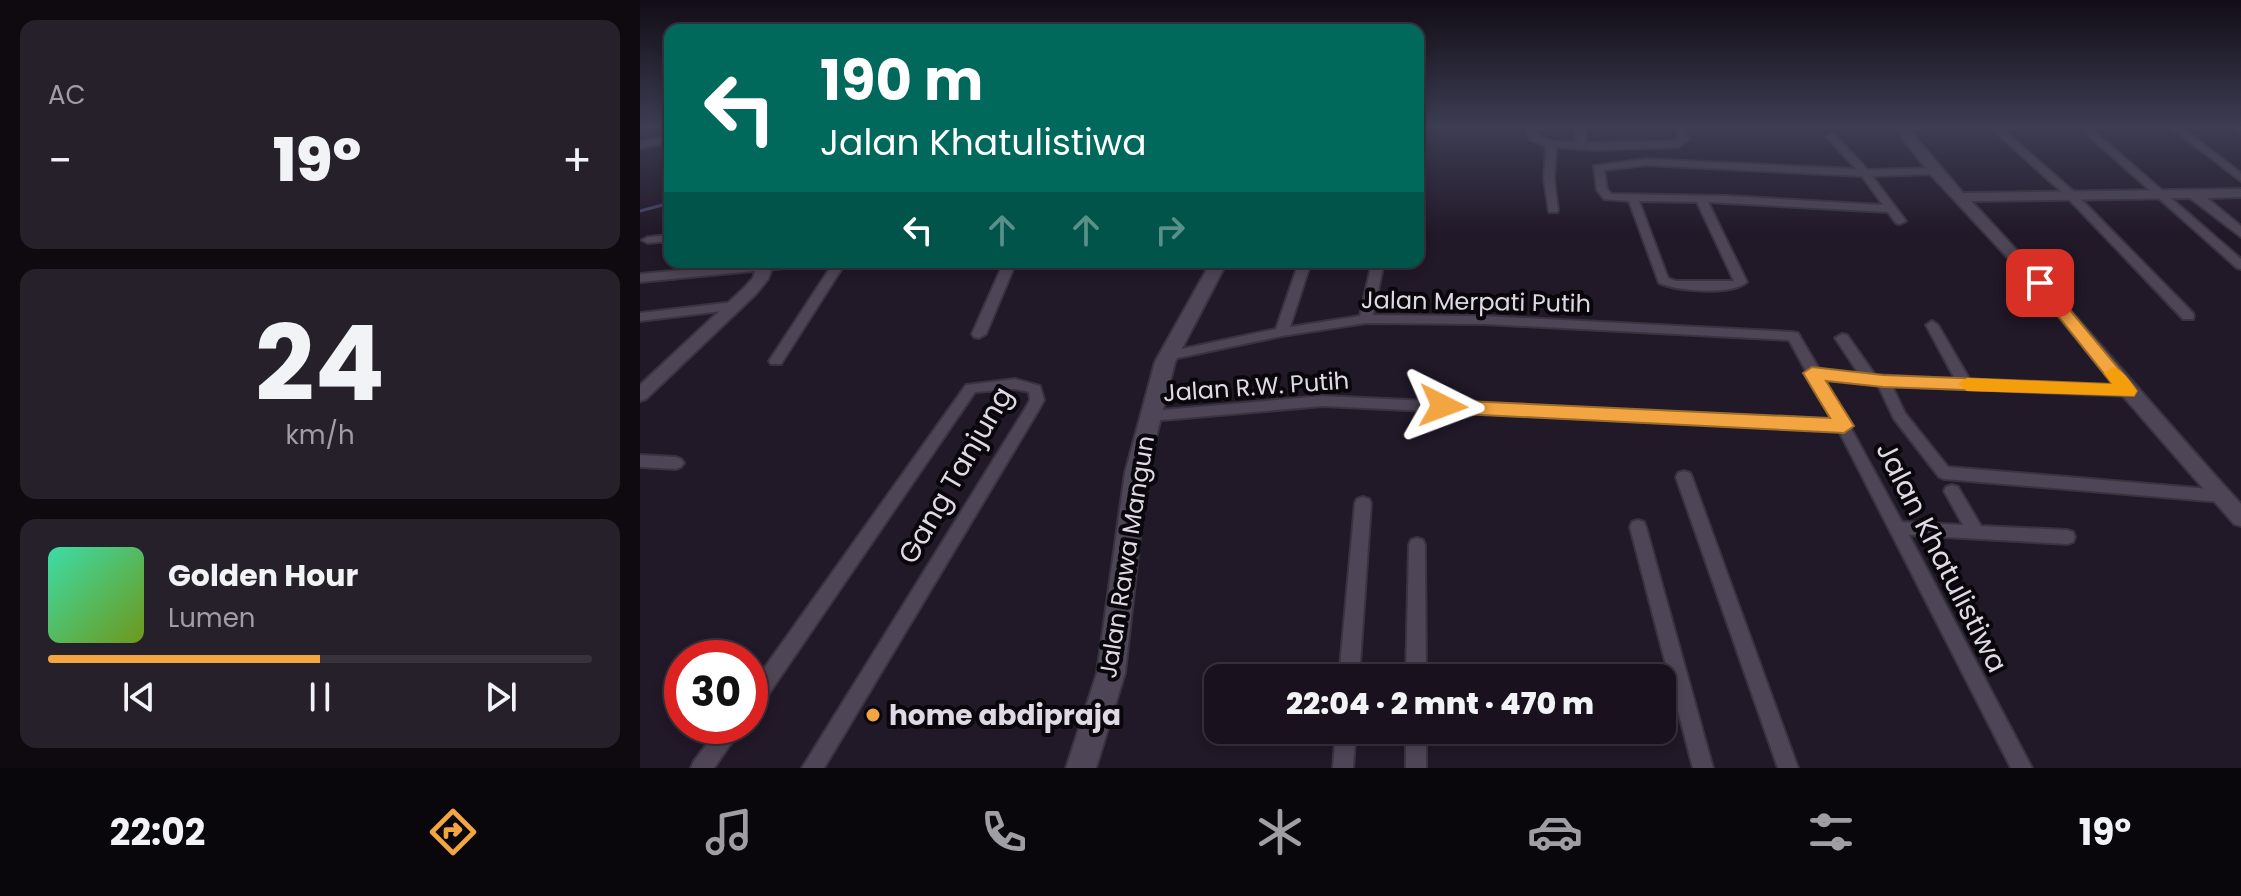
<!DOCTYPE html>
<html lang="id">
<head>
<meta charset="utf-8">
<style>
  :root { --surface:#19121e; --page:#26202b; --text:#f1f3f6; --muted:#9f9ea4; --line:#37323c; --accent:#f2a541 }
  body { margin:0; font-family:Poppins,sans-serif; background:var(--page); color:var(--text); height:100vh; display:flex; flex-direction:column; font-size:30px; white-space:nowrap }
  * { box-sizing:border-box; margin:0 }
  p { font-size:26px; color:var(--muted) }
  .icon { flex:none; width:44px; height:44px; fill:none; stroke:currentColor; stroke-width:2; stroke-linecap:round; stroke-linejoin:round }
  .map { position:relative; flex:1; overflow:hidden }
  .details { display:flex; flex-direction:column; gap:20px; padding:20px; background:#0e0a10; width:640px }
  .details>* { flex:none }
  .top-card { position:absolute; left:24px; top:24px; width:760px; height:244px; border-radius:16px; box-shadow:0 4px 12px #0003,0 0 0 2px var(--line); background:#00695c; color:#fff; overflow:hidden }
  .speed { position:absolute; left:24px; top:640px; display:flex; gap:16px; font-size:40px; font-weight:700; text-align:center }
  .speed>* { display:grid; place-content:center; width:104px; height:104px; border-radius:50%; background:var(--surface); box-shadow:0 4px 12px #0003,0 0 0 2px var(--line); line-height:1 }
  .speed .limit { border:12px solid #d22; background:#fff; color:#111 }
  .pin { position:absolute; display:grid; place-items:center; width:68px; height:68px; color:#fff; margin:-34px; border-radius:16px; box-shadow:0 4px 12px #0006 }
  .me { position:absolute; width:88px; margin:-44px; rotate:93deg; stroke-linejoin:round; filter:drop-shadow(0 0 6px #0008) }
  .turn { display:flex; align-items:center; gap:28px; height:168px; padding:0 24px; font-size:36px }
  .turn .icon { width:104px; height:104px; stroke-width:2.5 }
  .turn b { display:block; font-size:56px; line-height:68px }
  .lanes { display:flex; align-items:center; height:76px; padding:0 24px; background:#0003; justify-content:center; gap:40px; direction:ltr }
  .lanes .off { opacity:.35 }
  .big { font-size:60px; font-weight:800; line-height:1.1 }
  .details .card { flex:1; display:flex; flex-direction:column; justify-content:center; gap:12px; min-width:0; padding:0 28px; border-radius:16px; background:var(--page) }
  .details .dial { align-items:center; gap:0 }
  .dial b { font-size:104px; line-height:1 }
  .song { display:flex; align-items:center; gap:24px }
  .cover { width:96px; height:96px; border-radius:12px; background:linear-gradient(135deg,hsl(160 70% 55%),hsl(80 70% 35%)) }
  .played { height:8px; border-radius:4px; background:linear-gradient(90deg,var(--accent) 50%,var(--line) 50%) }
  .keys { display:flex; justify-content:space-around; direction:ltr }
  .heat { display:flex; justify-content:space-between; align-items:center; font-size:44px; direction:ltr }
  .trip { position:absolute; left:564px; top:664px; width:472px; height:80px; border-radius:16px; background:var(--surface); box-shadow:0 4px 12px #0003,0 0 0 2px var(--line); font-weight:800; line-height:80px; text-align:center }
  .dock { display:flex; height:128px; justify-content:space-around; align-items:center; background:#0a070c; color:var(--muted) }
  .dock .icon { width:56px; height:56px }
  .dock .active { color:var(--accent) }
  .dock b { font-size:36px; color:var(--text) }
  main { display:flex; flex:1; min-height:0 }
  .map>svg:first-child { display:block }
</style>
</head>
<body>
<main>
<section class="details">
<div class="card"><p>AC</p>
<div class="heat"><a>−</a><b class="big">19°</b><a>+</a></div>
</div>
<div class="card dial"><b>24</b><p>km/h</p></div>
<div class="card">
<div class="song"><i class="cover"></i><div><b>Golden Hour</b><p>Lumen</p></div></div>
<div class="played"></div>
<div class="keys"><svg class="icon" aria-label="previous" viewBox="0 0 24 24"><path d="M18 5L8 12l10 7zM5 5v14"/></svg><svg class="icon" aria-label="pause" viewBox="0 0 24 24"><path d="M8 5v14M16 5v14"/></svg><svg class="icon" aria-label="next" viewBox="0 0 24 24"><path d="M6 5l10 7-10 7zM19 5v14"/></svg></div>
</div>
</section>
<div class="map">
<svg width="1601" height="768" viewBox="0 0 1601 768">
  <rect width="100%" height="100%" fill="#211828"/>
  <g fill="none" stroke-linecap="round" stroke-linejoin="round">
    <!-- stream -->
    <path stroke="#434465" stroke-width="3" d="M0,211L30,203"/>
    <defs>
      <g id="minor">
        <path d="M935,127H945L947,143L1035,141L1039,138L1034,127H1044L1049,139L1038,147L955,150L916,147L914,179L918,210L917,212H909L904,179L906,146L890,140L886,128L895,127L898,136L912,141L937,143Z"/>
        <path d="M1350,127H1360L1433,191L1553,313L1554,316L1553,319H1543L1425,195Z"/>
        <path d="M1439,127H1449L1601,259V269L1597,268Z"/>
        <path d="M1530,127H1541L1601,173V181Z"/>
        <path d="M1590,127H1601V135Z"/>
        <path d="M1191,133L1194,134L1228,170L1295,168L1300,171L1295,174L1232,176L1266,221L1260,224L1256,223L1248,212L1068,202L1107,282C1091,296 1037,291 1019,283L989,201L964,199L957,190L954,166L1006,159L1216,169L1186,136ZM1006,165L1222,176L1243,205L1088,196L971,194L967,189L964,170ZM999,201L1057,202L1094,281H1036L1028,278Z"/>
        <path d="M30,136V142L0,148V142Z"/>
        <path d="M30,235V241L8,243L2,240L8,237Z"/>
        <path d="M128,262H171L165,266L0,282V274Z"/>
        <path d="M194,262H206L141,364H131L129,361Z"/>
        <path d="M364,262H376L346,334L339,338L334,337L332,334Z"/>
        <path d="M659,262H671L650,327L720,316L732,262H744L733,315L844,316L1153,332L1158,333L1179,369L1219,374L1195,338L1202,334L1207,335L1235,375L1315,379L1286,325L1292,321L1298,325L1330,380L1488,386L1495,391L1488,396L1252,386L1265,413L1308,467L1581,490L1587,492L1589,496L1587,500L1581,502L1304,479L1299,477L1254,419L1238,385L1184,379L1262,522L1323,525L1304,491L1306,487L1312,485L1318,487L1341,526L1427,530L1433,532L1435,537L1433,542L1427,544L1269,535L1392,768H1371L1199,431L683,406L511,421L504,416L511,411L683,396L1193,420L1149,340L844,324L726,323L642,336L528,360L523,359L521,356L523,353L528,352L636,329Z"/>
        <path d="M94,302L100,306L98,309L0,321V313Z"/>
        <path d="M375,379L400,386L404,400L398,411L184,768H162L385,409L390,400L389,392L375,389L335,392L117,711L110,713V688L326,385Z"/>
        <path d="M0,455L36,457L41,459L44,463L41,467L36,469L0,467Z"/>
        <path d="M1044,471L1050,473L1052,477L1158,768H1138L1036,477L1038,473Z"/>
        <path d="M723,497L729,499L731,503L719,678H699L715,503L717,499Z"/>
        <path d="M998,520L1004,522L1006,527L1073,768H1053L990,527L992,522Z"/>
        <path d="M777,538L783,540L785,545L786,678H766L769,545L771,540Z"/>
        <path d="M81,726H103L74,768H51L54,761Z"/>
        <path d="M696,730H716L713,768H693Z"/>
        <rect x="766" y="730" width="20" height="38"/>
      </g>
      <g id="tertiary">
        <path d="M1254,127H1267L1323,193L1601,189V197L1567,198L1601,226V237L1550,198L1331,201C1424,299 1510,404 1601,504V526L1594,524L1482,395L1394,286L1290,174Z"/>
        <path d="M118,262H134L128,279L116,294L6,399L0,401V385L104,288L113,278Z"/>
      </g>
      <path id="secondary" d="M571,262H587L535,362L507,473L485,673L456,768H426L457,673L485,473L515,362Z"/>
    </defs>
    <!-- minor casing -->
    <use href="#minor" stroke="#39333f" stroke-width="4"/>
    <!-- tertiary casing -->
    <use href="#tertiary" stroke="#39333f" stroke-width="4"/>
    <!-- secondary casing -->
    <use href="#secondary" stroke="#39333f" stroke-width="4"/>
    <!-- minor -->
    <use href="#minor" fill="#4e4556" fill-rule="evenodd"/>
    <!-- tertiary -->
    <use href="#tertiary" fill="#4e4556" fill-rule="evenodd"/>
    <!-- secondary -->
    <use href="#secondary" fill="#4e4556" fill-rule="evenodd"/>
  </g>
  <!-- sky -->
  <linearGradient id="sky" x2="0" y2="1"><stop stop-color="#120d16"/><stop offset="0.54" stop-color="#3d3d53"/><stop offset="1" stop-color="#3d3d53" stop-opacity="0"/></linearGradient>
  <rect width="1601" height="235" fill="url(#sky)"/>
  <!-- route -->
  <path fill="#f2a541" stroke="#9d6b2a" stroke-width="2" d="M1400,279L1405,280L1494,387L1497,391L1494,396L1243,387L1186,381L1214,426L1204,433L803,413L793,406L803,400L1190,418L1163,373L1172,367L1243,375L1472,384L1392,283Z"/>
  <!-- slow -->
  <path fill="#f59e0b" d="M1473,367C1483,370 1491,382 1497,391L1494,396L1327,391L1318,384L1327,378L1472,384L1464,373Z"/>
  <!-- markers -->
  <circle fill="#f2a541" stroke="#09060c" stroke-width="3" cx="233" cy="715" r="8"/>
  <g text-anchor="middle" stroke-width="8" stroke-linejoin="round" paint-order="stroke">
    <!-- street labels -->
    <g font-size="24" fill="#ded9e4" stroke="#09060c">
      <text transform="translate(836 302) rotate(1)" y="8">Jalan Merpati Putih</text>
      <text transform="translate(616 387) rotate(-4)" y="8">Jalan R.W. Putih</text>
      <text transform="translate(487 557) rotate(-81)" y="8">Jalan Rawa Mangun</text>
    </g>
    <!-- near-street labels -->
    <g font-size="28" fill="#ded9e4" stroke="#09060c">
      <text transform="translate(315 475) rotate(-60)" y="10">Gang Tanjung</text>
      <text transform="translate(1302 557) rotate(63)" y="10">Jalan Khatulistiwa</text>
    </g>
    <!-- near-poi labels -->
    <g font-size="28" font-weight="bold" fill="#ded9e4" stroke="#09060c" text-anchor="start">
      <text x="249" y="725">home abdipraja</text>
    </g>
  </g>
</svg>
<div class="speed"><div class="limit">30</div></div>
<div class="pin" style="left:1400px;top:283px;background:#d93025"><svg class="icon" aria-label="arrive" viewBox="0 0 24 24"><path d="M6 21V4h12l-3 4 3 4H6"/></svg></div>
<svg class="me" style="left:803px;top:406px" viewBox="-20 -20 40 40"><path d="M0-17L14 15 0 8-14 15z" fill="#f2a541" stroke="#fff" stroke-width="4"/></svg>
<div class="trip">22:04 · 2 mnt · 470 m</div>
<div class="top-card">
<div class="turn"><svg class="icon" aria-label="left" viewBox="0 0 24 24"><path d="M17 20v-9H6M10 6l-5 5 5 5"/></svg><div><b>190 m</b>Jalan Khatulistiwa</div></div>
<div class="lanes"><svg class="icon" aria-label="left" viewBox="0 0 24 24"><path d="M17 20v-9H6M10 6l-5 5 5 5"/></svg><svg class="icon off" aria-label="ahead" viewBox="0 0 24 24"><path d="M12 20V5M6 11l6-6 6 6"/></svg><svg class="icon off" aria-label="ahead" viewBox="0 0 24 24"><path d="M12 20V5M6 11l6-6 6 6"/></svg><svg class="icon off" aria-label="right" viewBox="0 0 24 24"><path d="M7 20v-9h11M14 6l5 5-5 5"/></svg></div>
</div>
</div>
</main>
<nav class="dock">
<b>22:02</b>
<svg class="icon active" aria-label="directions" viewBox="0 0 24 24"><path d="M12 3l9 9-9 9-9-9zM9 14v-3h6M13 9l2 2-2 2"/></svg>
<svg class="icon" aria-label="music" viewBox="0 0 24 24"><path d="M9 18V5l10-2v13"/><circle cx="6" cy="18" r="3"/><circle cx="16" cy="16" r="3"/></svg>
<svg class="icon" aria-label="phone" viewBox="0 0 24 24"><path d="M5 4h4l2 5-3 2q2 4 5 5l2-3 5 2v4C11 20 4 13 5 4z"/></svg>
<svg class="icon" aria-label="climate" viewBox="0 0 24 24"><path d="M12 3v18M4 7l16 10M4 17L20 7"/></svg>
<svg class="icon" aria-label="car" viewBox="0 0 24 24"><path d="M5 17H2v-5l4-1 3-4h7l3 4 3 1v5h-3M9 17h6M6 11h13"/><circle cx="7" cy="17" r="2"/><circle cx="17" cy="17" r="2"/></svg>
<svg class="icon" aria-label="filters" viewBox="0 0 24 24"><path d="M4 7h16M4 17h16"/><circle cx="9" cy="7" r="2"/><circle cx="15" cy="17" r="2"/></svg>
<b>19°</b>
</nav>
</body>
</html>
